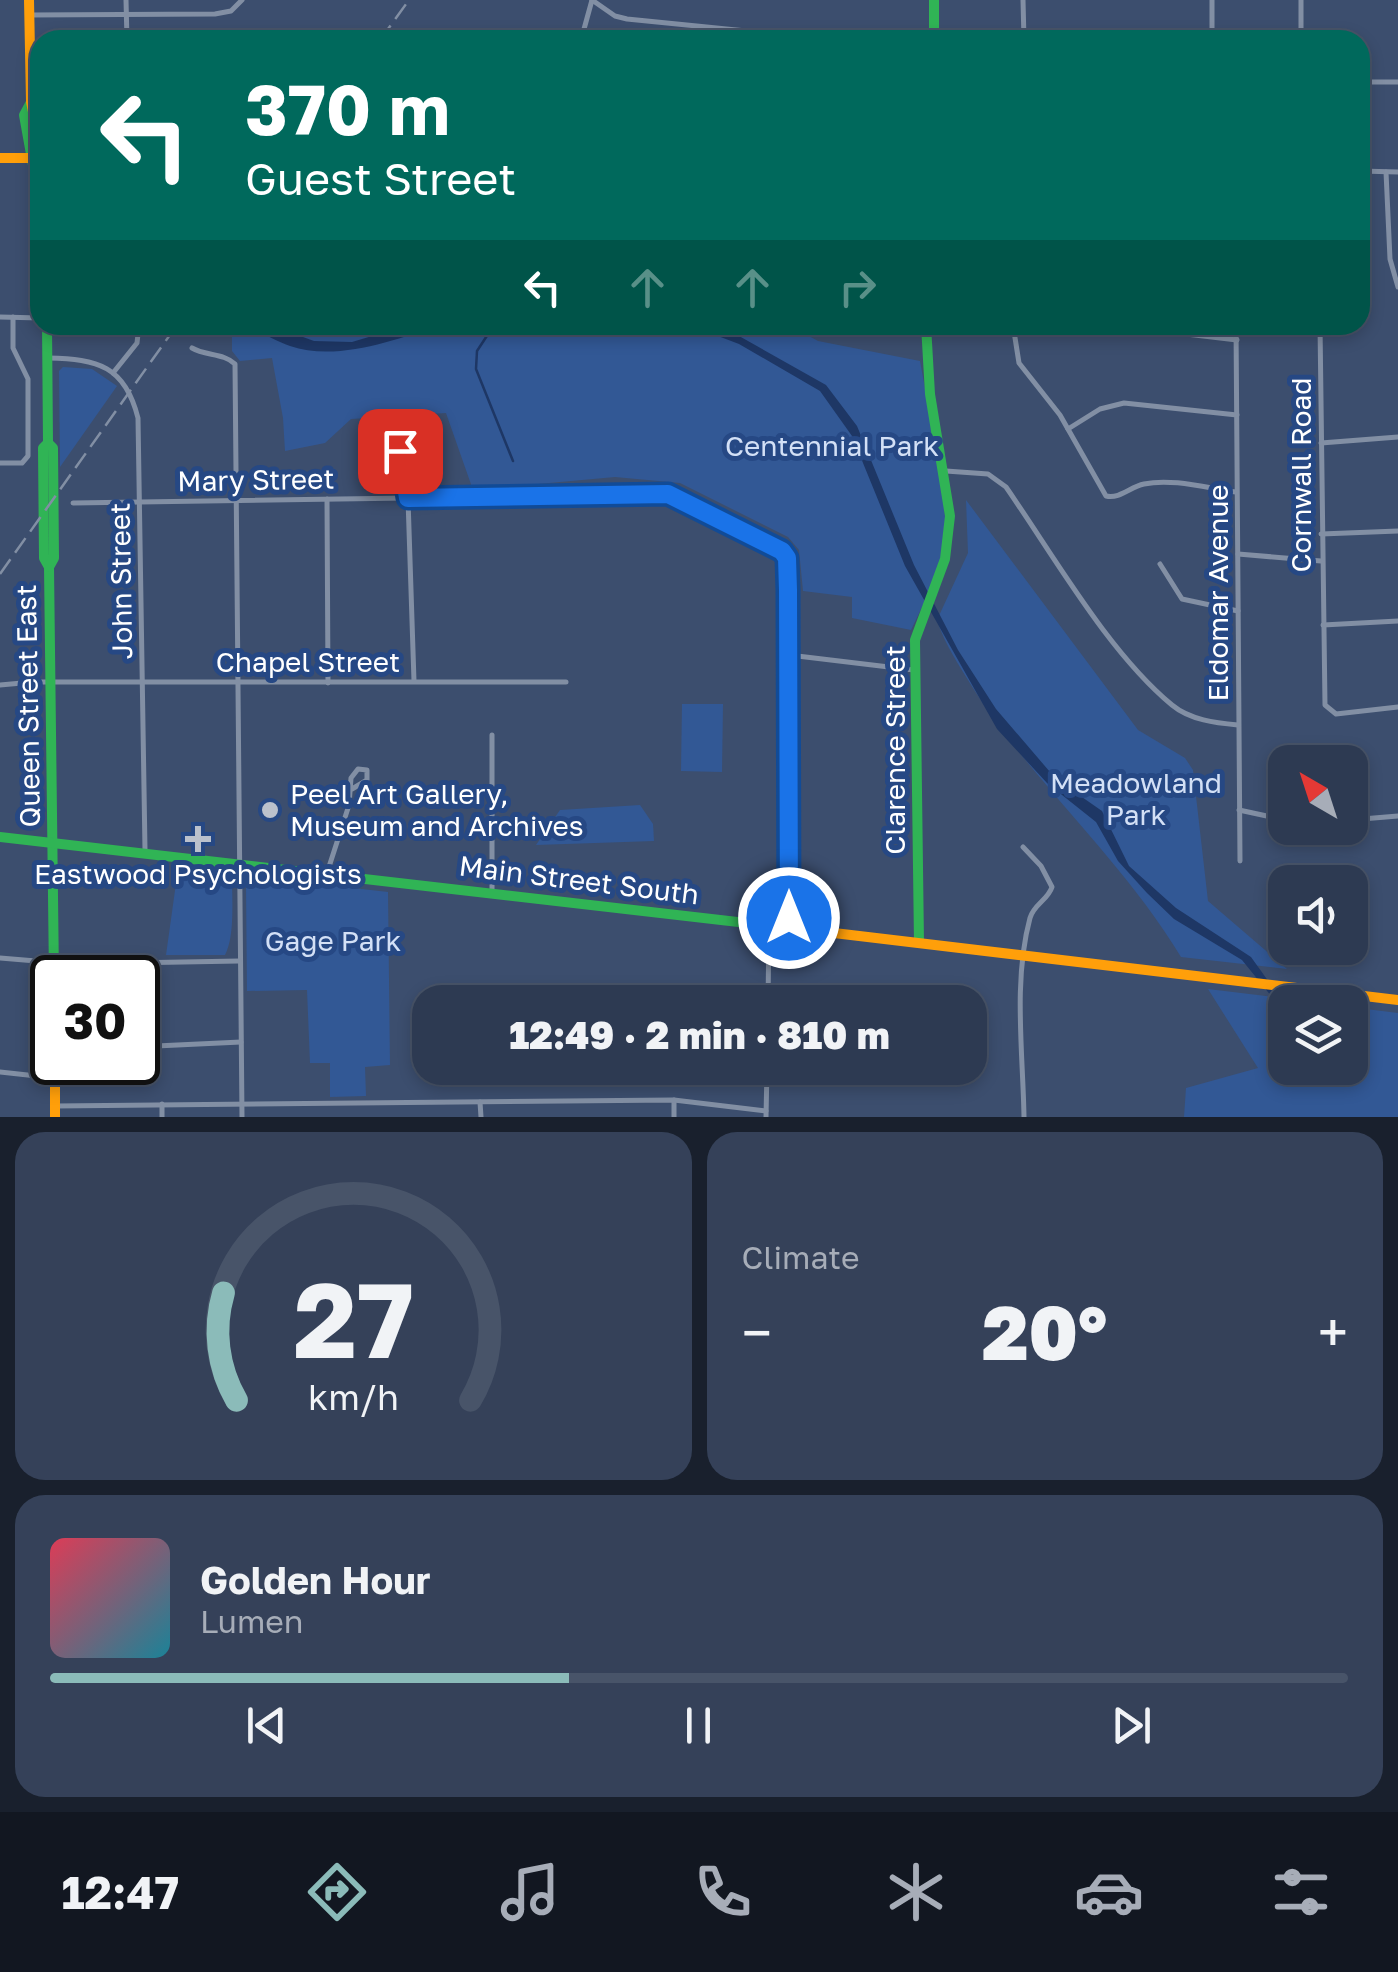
<!DOCTYPE html>
<html lang="en">
<head>
<meta charset="utf-8">
<style>
  :root { --surface:#2d3a52; --page:#354159; --text:#f1f3f6; --muted:#a7adb8; --line:#485469; --accent:#8bbbb9 }
  body { margin:0; font-family:"Golos Text",sans-serif; background:var(--page); color:var(--text); height:100vh; display:flex; flex-direction:column; font-size:38px; white-space:nowrap }
  * { box-sizing:border-box; margin:0 }
  p { font-size:32px; color:var(--muted) }
  .icon { flex:none; width:55px; height:55px; fill:none; stroke:currentColor; stroke-width:2; stroke-linecap:round; stroke-linejoin:round }
  .map { position:relative; height:1117px; overflow:hidden }
  .drawer { display:flex; flex-direction:column; gap:15px; padding:15px; background:#19202d; flex:1 }
  .drawer>* { flex:none }
  .banner { position:absolute; left:30px; top:30px; width:1340px; height:305px; border-radius:30px; box-shadow:0 5px 15px #0003,0 0 0 2px var(--line); background:#00695c; color:#fff; overflow:hidden }
  .needle { width:65px; rotate:321deg }
  .controls { position:absolute; left:1268px; top:745px; display:grid; gap:20px }
  .controls a { display:grid; place-items:center; width:100px; height:100px; border-radius:20px; background:var(--surface); box-shadow:0 5px 15px #0003,0 0 0 2px var(--line); font-size:50px }
  .speed { position:absolute; left:30px; top:955px; display:flex; gap:20px; font-size:50px; font-weight:700; text-align:center }
  .speed>* { display:grid; place-content:center; width:130px; height:130px; border-radius:50%; background:var(--surface); box-shadow:0 5px 15px #0003,0 0 0 2px var(--line); line-height:1 }
  .speed .limit { border:5px solid #111; border-radius:15px; background:#fff; color:#111 }
  .pin { position:absolute; display:grid; place-items:center; width:85px; height:85px; color:#fff; margin:-42px; border-radius:20px; box-shadow:0 5px 15px #0006 }
  .me { position:absolute; width:110px; margin:-55px; rotate:0deg; stroke-linejoin:round; filter:drop-shadow(0 0 8px #0008) }
  .turn { display:flex; align-items:center; gap:35px; height:210px; padding:0 50px; font-size:45px }
  .turn .icon { width:130px; height:130px; stroke-width:2.5 }
  .turn b { display:block; font-size:70px; line-height:85px }
  .lanes { display:flex; align-items:center; height:95px; padding:0 50px; background:#0003; justify-content:center; gap:50px; direction:ltr }
  .lanes .off { opacity:.35 }
  .big { font-size:75px; font-weight:800; line-height:1.1 }
  .drawer .card { flex:1; display:flex; flex-direction:column; justify-content:center; gap:15px; min-width:0; padding:0 35px; border-radius:30px; background:var(--page) }
  .drawer .dial { align-items:center; gap:0 }
  .dial svg { height:260px; overflow:visible; fill:none; stroke:var(--line); stroke-width:7; stroke-linecap:round; text-anchor:middle }
  .dial text { fill:var(--text); stroke:none }
  .song { display:flex; align-items:center; gap:30px }
  .cover { width:120px; height:120px; border-radius:15px; background:linear-gradient(135deg,hsl(350 70% 55%),hsl(190 70% 35%)) }
  .played { height:10px; border-radius:5px; background:linear-gradient(90deg,var(--accent) 40%,var(--line) 40%) }
  .keys { display:flex; justify-content:space-around; direction:ltr }
  .heat { display:flex; justify-content:space-between; align-items:center; font-size:55px; direction:ltr }
  .drawer .tiles { flex:1; display:grid; gap:15px; grid-template-columns:1fr 1fr }
  .card:last-child { grid-column:span 2 }
  .trip { position:absolute; left:412px; top:985px; width:575px; height:100px; border-radius:30px; background:var(--surface); box-shadow:0 5px 15px #0003,0 0 0 2px var(--line); font-weight:800; line-height:100px; text-align:center }
  .dock { display:flex; height:160px; justify-content:space-around; align-items:center; background:#121721; color:var(--muted) }
  .dock .icon { width:70px; height:70px }
  .dock .active { color:var(--accent) }
  .dock b { font-size:45px; color:var(--text) }
  .map>svg:first-child { display:block }
</style>
</head>
<body>
<div class="map">
<svg width="1398" height="1117" viewBox="0 0 1398 1117">
  <rect width="100%" height="100%" fill="#3c4e6e"/>
  <!-- green -->
  <g fill="#325895">
    <path d="M190,325H789L818,341L920,361L942,481L947,542L938,574L911,630L852,618V597L803,591L799,550L788,537L680,483L615,477L473,490L446,413L351,419L325,443L285,451L283,418L272,358L240,361L232,351V329L186,331Z"/>
    <path d="M63,367L92,369L117,386L60,467L59,371Z"/>
    <path d="M966,500L1138,730L1185,758L1193,770L1208,901L1287,969L1181,957C1122,859 1034,784 973,688C959,665 945,645 937,620L968,553Z"/>
    <path d="M682,704H723L722,772L681,771Z"/>
    <path d="M640,805L653,824L654,841L536,845L560,810Z"/>
    <path d="M178,869L232,877C232,899 235,936 225,955H166Z"/>
    <path d="M256,877L388,892L390,1065L365,1067L366,1096L330,1097V1063H310L307,990L247,991L246,886L249,879Z"/>
    <path d="M1208,989L1316,1002H1285V1068H1350V1007L1398,1013V1117H1184L1186,1088L1258,1068Z"/>
  </g>
  <!-- water -->
  <g fill="#1e3765">
    <path d="M247,325H270L314,341L352,342L409,325H439C396,340 336,362 290,346C275,341 260,332 247,325Z"/>
    <path d="M689,325L723,327L826,385L857,426L914,565L958,650L996,709L1056,779L1102,811L1129,866L1176,908L1251,957L1284,1003L1285,1013L1242,960L1174,919L1147,893L1118,861L1096,822L1047,783L997,729L905,566L852,436L820,391L739,344Z"/>
  </g>
  <g fill="none" stroke-linecap="round" stroke-linejoin="round">
    <!-- stream -->
    <path stroke="#1e3765" stroke-width="2.5" d="M494,325L477,351L476,369L513,461"/>
    <!-- street -->
    <g stroke="#828fa4" stroke-width="5">
      <path d="M126,0L127,40"/>
      <path d="M592,0L615,16L627,19L837,40"/>
      <path d="M1023,0L1024,40"/>
      <path d="M1301,0V40"/>
      <path d="M29,15L215,14L231,11L242,0"/>
      <path d="M581,40L592,0"/>
      <path d="M1212,40V0"/>
      <path d="M1360,82H1398"/>
      <path d="M1360,171L1398,172"/>
      <path d="M1386,172L1390,259L1398,287"/>
      <path d="M0,317L40,318"/>
      <path d="M1013,325L1019,363L1060,415L1106,496C1120,499 1130,487 1144,484C1172,478 1207,488 1236,492"/>
      <path d="M1110,325L1237,340"/>
      <path d="M1236,325L1240,861"/>
      <path d="M1320,325L1325,705L1336,714L1398,707"/>
      <path d="M192,348C205,356 224,353 235,364L242,1117"/>
      <path d="M48,358C98,359 125,366 138,418L145,850"/>
      <path d="M113,373L137,343L139,325"/>
      <path d="M1068,429L1100,409L1124,403L1237,415"/>
      <path d="M1321,443L1398,437"/>
      <path d="M400,451H407L412,457L410,464L403,468L396,464L395,457Z"/>
      <path d="M0,463H22L28,456V379L13,348V317"/>
      <path d="M403,468L408,499L414,681"/>
      <path d="M946,471L988,474L1006,487C1054,556 1108,652 1172,705C1190,720 1216,723 1238,725"/>
      <path d="M327,499L328,683"/>
      <path d="M73,503L668,494L778,548L787,558L789,927"/>
      <path d="M1321,534L1398,531"/>
      <path d="M1238,554L1321,561"/>
      <path d="M1160,564L1182,599L1238,611"/>
      <path d="M1323,625L1398,621"/>
      <path d="M789,655L914,670"/>
      <path d="M0,685L33,682H566"/>
      <path d="M1239,810L1285,820"/>
      <path d="M1350,820L1398,816"/>
      <path d="M1023,847L1041,866L1052,887C1048,900 1034,904 1030,918C1013,981 1023,1053 1024,1117"/>
      <path d="M327,873L349,805L351,778L358,769L367,770V780L352,789"/>
      <path d="M492,892V735"/>
      <path d="M0,958L72,964L239,961"/>
      <path d="M768,1002L769,928"/>
      <path d="M156,1046L241,1042"/>
      <path d="M0,1072L55,1078"/>
      <path d="M674,1100V1117"/>
      <path d="M480,1102L481,1117"/>
      <path d="M55,1106L674,1100L766,1111"/>
      <path d="M162,1117V1104"/>
      <path d="M766,1117L767,1068"/>
    </g>
    <!-- fast -->
    <g stroke="#30b455" stroke-width="10">
      <path d="M934,0V40"/>
      <path d="M31,102L24,115L40,204"/>
      <path d="M47,325L48,443L43,448L44,558L49,567L54,978"/>
      <path d="M48,443L53,448L54,558L49,567"/>
      <path d="M0,837L834,933"/>
      <path d="M919,942L915,640L945,559L950,516L930,394L926,325"/>
    </g>
    <!-- slow -->
    <g stroke="#ff9f0a" stroke-width="10">
      <path d="M29,0L31,102L40,146"/>
      <path d="M0,158H40"/>
      <path d="M834,933L1398,1000"/>
      <path d="M55,1062V1117"/>
    </g>
    <!-- rail -->
    <g stroke="#828fa4" stroke-width="2.5" stroke-dasharray="18 8" stroke-linecap="butt">
      <path d="M380,40L409,0"/>
      <path d="M0,574L177,325"/>
    </g>
  </g>
  <g fill="none" stroke-linecap="round" stroke-linejoin="round">
    <defs>
      <path id="route" d="M400,451L395,456L396,464L403,468L408,498L668,494L782,551L787,558L788,590L789,918"/>
    </defs>
    <!-- route casing -->
    <use href="#route" stroke="#114b97" stroke-width="25"/>
    <!-- route -->
    <use href="#route" stroke="#1a73e8" stroke-width="18"/>
  </g>
  <!-- markers -->
  <g fill="#bbc1cc" stroke="#264884" stroke-width="4">
    <circle cx="270" cy="810" r="10"/>
    <path d="M193 824h10v10h10v10h-10v10h-10v-10h-10v-10h10z"/>
  </g>
  <g text-anchor="middle" stroke-width="10" stroke-linejoin="round" paint-order="stroke">
    <!-- park labels -->
    <g font-size="28" fill="#d3e0f6" stroke="#264884">
      <text x="832" y="456">Centennial Park</text>
      <text x="1136" y="793">Meadowland<tspan x="1136" dy="32">Park</tspan></text>
      <text x="333" y="951">Gage Park</text>
    </g>
    <!-- street labels -->
    <g font-size="28" fill="#fff" stroke="#264884">
      <text transform="translate(1301 475) rotate(-90)" y="10">Cornwall Road</text>
      <text transform="translate(256 480) rotate(-1)" y="10">Mary Street</text>
      <text transform="translate(121 581) rotate(-91)" y="10">John Street</text>
      <text transform="translate(1218 593) rotate(-90)" y="10">Eldomar Avenue</text>
      <text x="308" y="672">Chapel Street</text>
      <text transform="translate(28 706) rotate(-91)" y="10">Queen Street East</text>
      <text transform="translate(895 750) rotate(-90)" y="10">Clarence Street</text>
      <text transform="translate(579 880) rotate(7)" y="10">Main Street South</text>
    </g>
    <!-- poi labels -->
    <g font-size="28" fill="#fff" stroke="#264884" text-anchor="start">
      <text x="290" y="804">Peel Art Gallery,<tspan x="290" dy="32">Museum and Archives</tspan></text>
      <text x="198" y="884" text-anchor="middle">Eastwood Psychologists</text>
    </g>
  </g>
</svg>
<div class="controls">
<a><svg class="needle" viewBox="-14 -14 28 28"><path d="M0-13l5 13h-10z" fill="#e53935"/><path d="M0 13l5-13h-10z" fill="#a7adb8"/></svg></a>
<a><svg class="icon" aria-label="sound" viewBox="0 0 24 24"><path d="M4 9h4l5-4v14l-5-4H4zM17 9q2 3 0 6"/></svg></a>
<a><svg class="icon" aria-label="layers" viewBox="0 0 24 24"><path d="M12 4l9 5-9 5-9-5zM3 14l9 5 9-5"/></svg></a>
</div>
<div class="speed"><div class="limit">30</div></div>
<div class="pin" style="left:400px;top:451px;background:#d93025"><svg class="icon" aria-label="arrive" viewBox="0 0 24 24"><path d="M6 21V4h12l-3 4 3 4H6"/></svg></div>
<svg class="me" style="left:789px;top:918px" viewBox="-20 -20 40 40"><circle r="17" fill="#1a73e8" stroke="#fff" stroke-width="3"/><path d="M0-11L8 9 0 5-8 9z" fill="#fff"/></svg>
<div class="trip">12:49 · 2 min · 810 m</div>
<div class="banner">
<div class="turn"><svg class="icon" aria-label="left" viewBox="0 0 24 24"><path d="M17 20v-9H6M10 6l-5 5 5 5"/></svg><div><b>370 m</b>Guest Street</div></div>
<div class="lanes"><svg class="icon" aria-label="left" viewBox="0 0 24 24"><path d="M17 20v-9H6M10 6l-5 5 5 5"/></svg><svg class="icon off" aria-label="ahead" viewBox="0 0 24 24"><path d="M12 20V5M6 11l6-6 6 6"/></svg><svg class="icon off" aria-label="ahead" viewBox="0 0 24 24"><path d="M12 20V5M6 11l6-6 6 6"/></svg><svg class="icon off" aria-label="right" viewBox="0 0 24 24"><path d="M7 20v-9h11M14 6l5 5-5 5"/></svg></div>
</div>
</div>
<section class="drawer">
<div class="tiles">
<div class="card dial"><svg viewBox="0 0 100 80">
<path d="M14 69A42 42 0 1 1 86 69"/>
<path d="M14 69A42 42 0 0 1 10 36" stroke="#8bbbb9"/>
<text x="50" y="56" font-size="32" font-weight="700">27</text>
<text x="50" y="72" font-size="11">km/h</text>
</svg></div>
<div class="card"><p>Climate</p>
<div class="heat"><a>−</a><b class="big">20°</b><a>+</a></div>
</div>
<div class="card">
<div class="song"><i class="cover"></i><div><b>Golden Hour</b><p>Lumen</p></div></div>
<div class="played"></div>
<div class="keys"><svg class="icon" aria-label="previous" viewBox="0 0 24 24"><path d="M18 5L8 12l10 7zM5 5v14"/></svg><svg class="icon" aria-label="pause" viewBox="0 0 24 24"><path d="M8 5v14M16 5v14"/></svg><svg class="icon" aria-label="next" viewBox="0 0 24 24"><path d="M6 5l10 7-10 7zM19 5v14"/></svg></div>
</div>
</div>
</section>
<nav class="dock">
<b>12:47</b>
<svg class="icon active" aria-label="directions" viewBox="0 0 24 24"><path d="M12 3l9 9-9 9-9-9zM9 14v-3h6M13 9l2 2-2 2"/></svg>
<svg class="icon" aria-label="music" viewBox="0 0 24 24"><path d="M9 18V5l10-2v13"/><circle cx="6" cy="18" r="3"/><circle cx="16" cy="16" r="3"/></svg>
<svg class="icon" aria-label="phone" viewBox="0 0 24 24"><path d="M5 4h4l2 5-3 2q2 4 5 5l2-3 5 2v4C11 20 4 13 5 4z"/></svg>
<svg class="icon" aria-label="climate" viewBox="0 0 24 24"><path d="M12 3v18M4 7l16 10M4 17L20 7"/></svg>
<svg class="icon" aria-label="car" viewBox="0 0 24 24"><path d="M5 17H2v-5l4-1 3-4h7l3 4 3 1v5h-3M9 17h6M6 11h13"/><circle cx="7" cy="17" r="2"/><circle cx="17" cy="17" r="2"/></svg>
<svg class="icon" aria-label="filters" viewBox="0 0 24 24"><path d="M4 7h16M4 17h16"/><circle cx="9" cy="7" r="2"/><circle cx="15" cy="17" r="2"/></svg>
</nav>
</body>
</html>
